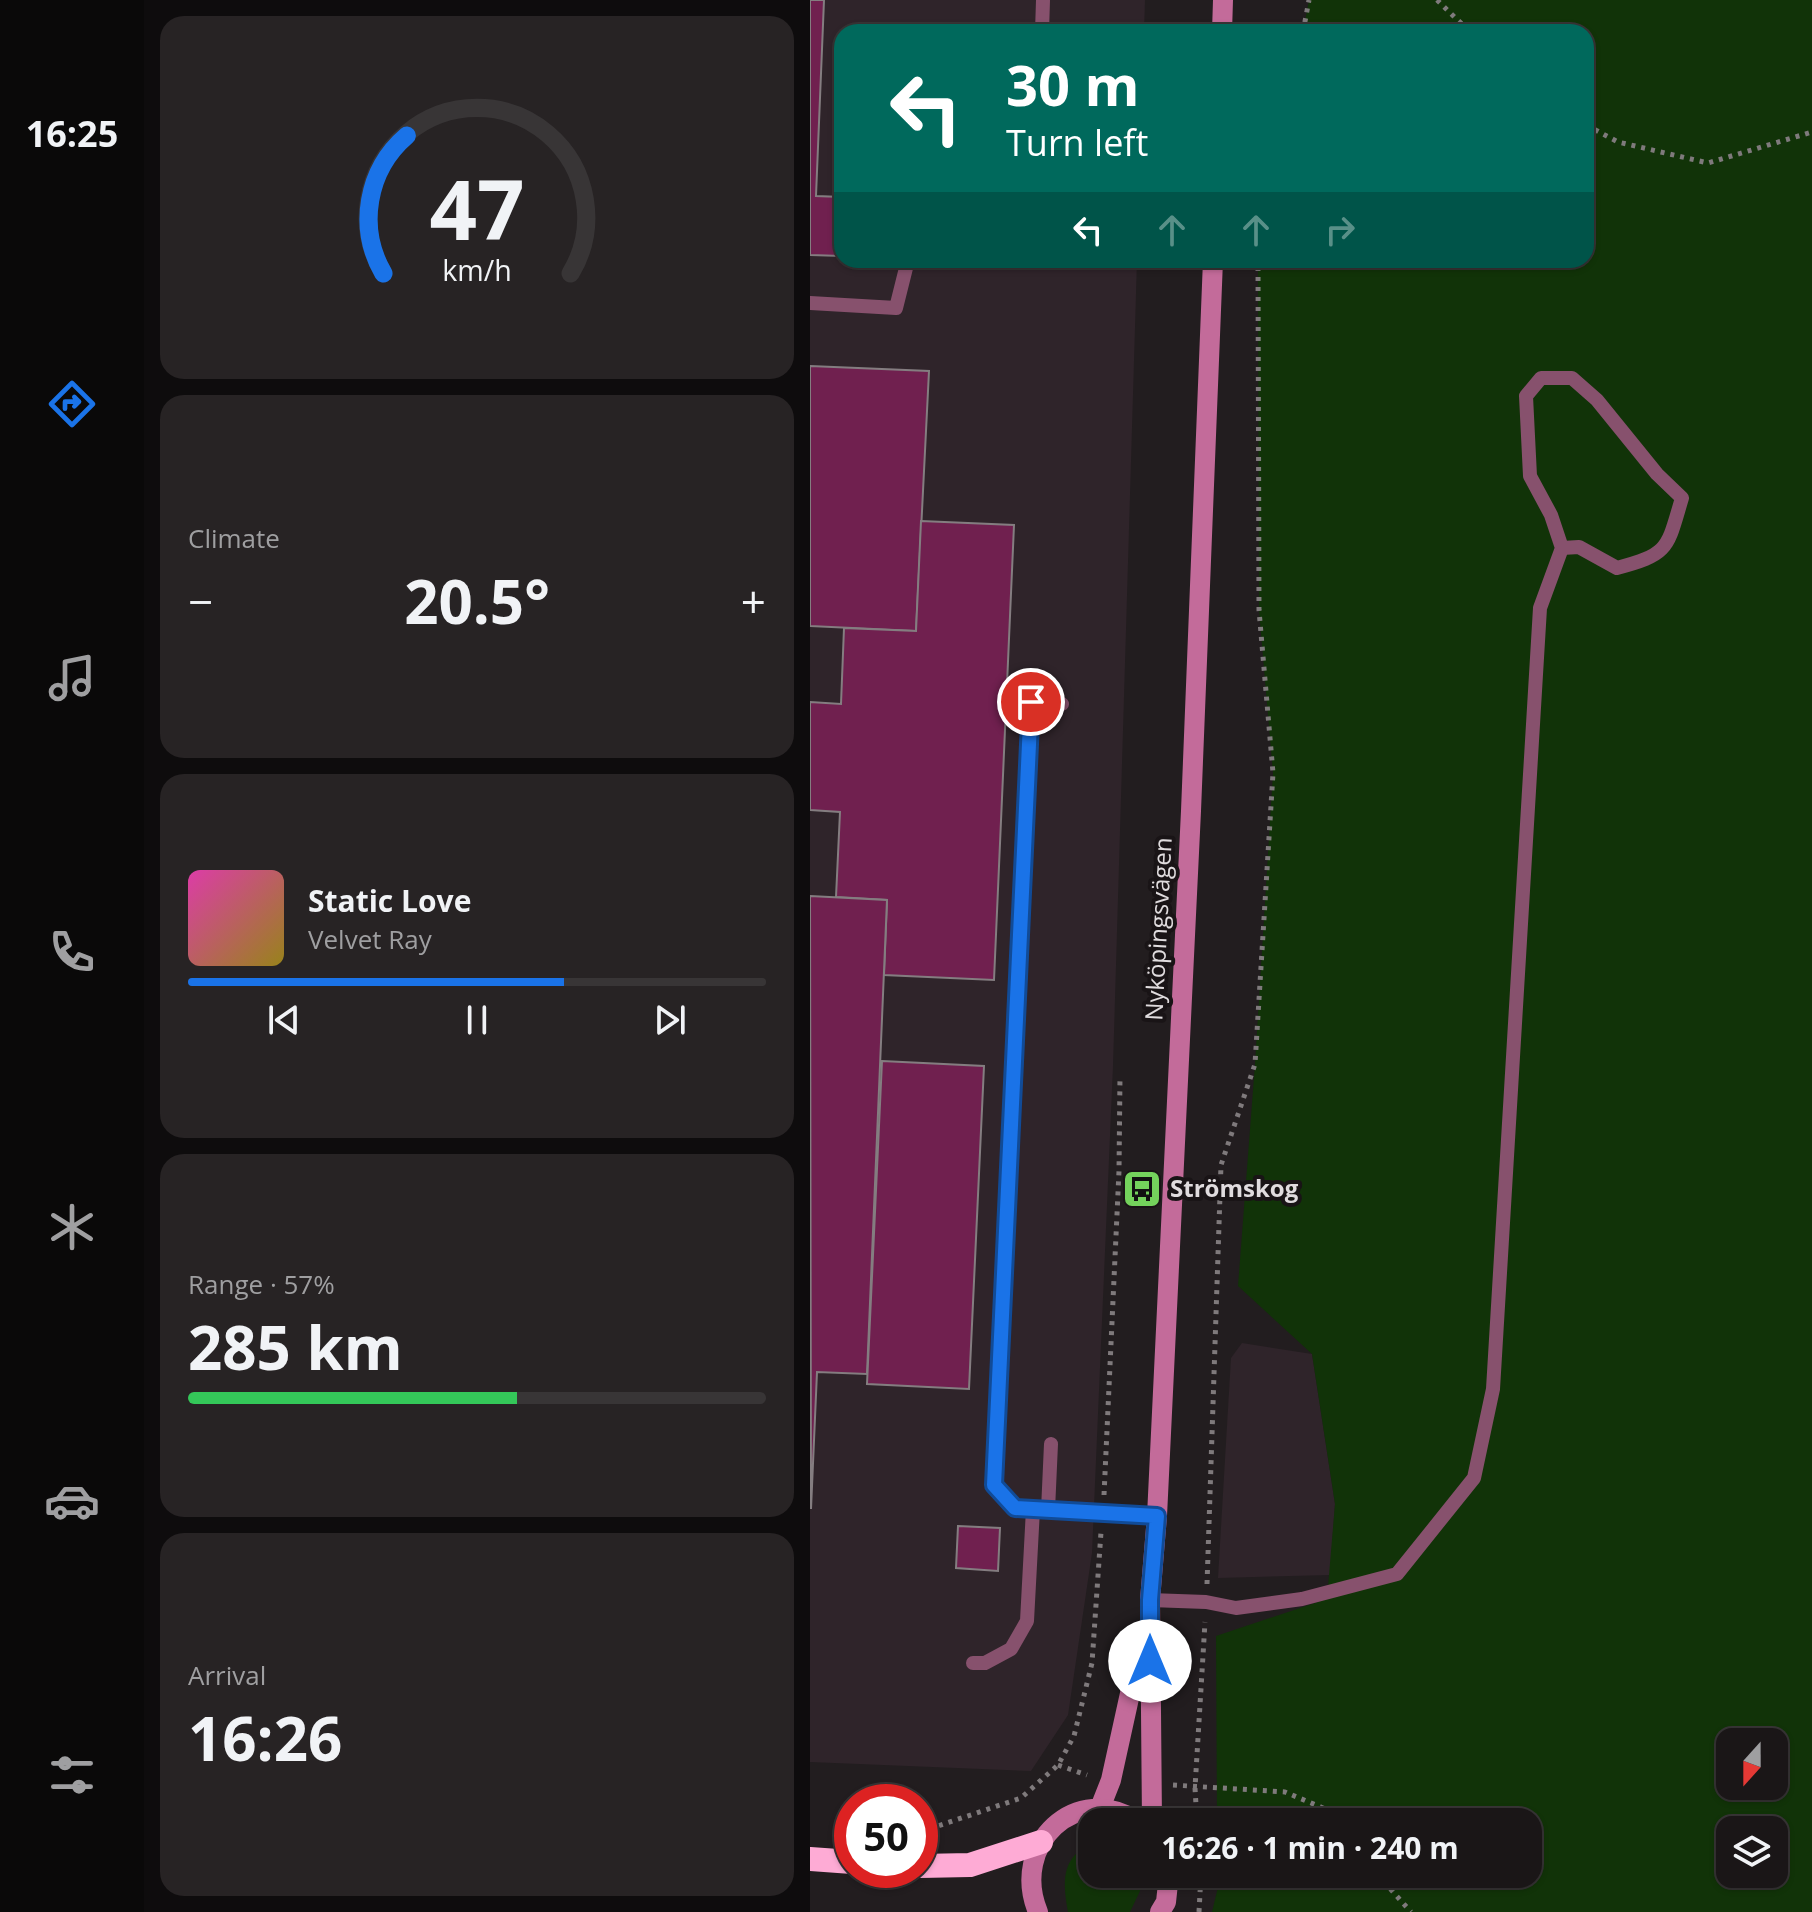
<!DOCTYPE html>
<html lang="en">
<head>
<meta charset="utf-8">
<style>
  :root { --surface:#1a1617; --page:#272324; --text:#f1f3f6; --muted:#9f9fa1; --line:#383536; --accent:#1a73e8 }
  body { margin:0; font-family:"Open Sans",sans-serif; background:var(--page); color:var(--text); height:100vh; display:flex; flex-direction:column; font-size:30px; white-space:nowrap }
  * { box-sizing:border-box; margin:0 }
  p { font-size:26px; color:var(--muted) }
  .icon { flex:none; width:44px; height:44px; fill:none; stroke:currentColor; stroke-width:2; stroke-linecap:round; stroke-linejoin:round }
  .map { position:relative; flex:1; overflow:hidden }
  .side { display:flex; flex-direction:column; gap:16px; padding:16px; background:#0e0c0d; width:666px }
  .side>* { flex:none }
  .hud { position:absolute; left:24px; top:24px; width:760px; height:244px; border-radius:24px; box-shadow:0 2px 6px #0004,0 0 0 2px var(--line); background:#00695c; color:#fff; overflow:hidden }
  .needle { width:52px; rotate:201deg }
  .buttons { position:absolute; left:906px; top:1728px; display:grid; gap:16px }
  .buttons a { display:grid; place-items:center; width:72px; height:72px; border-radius:16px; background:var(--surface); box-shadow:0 2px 6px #0004,0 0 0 2px var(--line); font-size:40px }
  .speed { position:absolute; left:24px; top:1784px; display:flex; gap:16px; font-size:40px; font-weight:700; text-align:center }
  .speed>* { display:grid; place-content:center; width:104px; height:104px; border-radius:50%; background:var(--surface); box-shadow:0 2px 6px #0004,0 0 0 2px var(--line); line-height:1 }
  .speed .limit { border:12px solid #d22; background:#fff; color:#111 }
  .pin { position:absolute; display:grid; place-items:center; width:68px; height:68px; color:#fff; margin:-34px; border:4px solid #fff; border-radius:50%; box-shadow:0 2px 8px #0007 }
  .me { position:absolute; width:88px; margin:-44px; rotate:0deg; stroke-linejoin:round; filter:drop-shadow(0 0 6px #0008) }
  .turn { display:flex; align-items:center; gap:28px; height:168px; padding:0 40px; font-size:36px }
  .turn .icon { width:104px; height:104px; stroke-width:2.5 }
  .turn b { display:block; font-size:56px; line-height:68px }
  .lanes { display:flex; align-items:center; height:76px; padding:0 40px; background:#0003; justify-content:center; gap:40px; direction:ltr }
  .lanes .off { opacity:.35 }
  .big { font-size:60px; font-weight:700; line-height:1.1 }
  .side .card { flex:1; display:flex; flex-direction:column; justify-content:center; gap:12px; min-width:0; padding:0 28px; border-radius:24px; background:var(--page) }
  .side .dial { align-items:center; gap:0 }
  .dial svg { height:208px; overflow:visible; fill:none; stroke:var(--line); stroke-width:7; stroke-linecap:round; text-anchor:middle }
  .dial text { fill:var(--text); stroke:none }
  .song { display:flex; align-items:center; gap:24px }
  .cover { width:96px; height:96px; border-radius:12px; background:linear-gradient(135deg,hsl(320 70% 55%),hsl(50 70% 35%)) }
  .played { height:8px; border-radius:4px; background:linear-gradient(90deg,var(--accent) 65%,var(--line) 65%) }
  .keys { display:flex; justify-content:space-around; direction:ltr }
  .heat { display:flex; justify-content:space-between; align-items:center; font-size:44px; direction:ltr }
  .charge { height:12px; border-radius:6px; background:linear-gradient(90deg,#34c759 57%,var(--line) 0) }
  .trip { position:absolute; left:268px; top:1808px; width:464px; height:80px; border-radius:24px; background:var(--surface); box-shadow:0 2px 6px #0004,0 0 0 2px var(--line); font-weight:700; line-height:80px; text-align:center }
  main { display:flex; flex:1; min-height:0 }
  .tab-bar { display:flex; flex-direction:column; width:144px; justify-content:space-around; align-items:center; background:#0a0909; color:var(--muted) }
  .tab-bar .icon { width:56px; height:56px }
  .tab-bar .on { color:var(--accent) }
  .tab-bar b { font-size:36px; color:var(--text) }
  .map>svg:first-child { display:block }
</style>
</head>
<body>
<main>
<nav class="tab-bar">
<b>16:25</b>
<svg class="icon on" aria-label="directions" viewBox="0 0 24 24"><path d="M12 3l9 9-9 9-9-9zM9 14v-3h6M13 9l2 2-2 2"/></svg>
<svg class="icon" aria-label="music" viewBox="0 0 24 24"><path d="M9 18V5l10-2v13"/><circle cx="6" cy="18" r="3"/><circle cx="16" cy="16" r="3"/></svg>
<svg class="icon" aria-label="phone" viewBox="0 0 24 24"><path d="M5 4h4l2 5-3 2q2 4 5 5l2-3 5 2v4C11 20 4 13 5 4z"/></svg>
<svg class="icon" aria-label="climate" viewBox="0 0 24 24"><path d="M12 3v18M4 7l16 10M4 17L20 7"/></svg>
<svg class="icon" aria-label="car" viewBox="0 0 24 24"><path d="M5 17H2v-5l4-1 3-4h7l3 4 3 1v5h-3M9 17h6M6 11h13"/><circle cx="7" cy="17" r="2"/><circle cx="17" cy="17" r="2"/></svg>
<svg class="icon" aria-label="filters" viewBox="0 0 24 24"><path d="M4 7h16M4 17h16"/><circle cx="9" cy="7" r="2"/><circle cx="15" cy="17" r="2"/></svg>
</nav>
<section class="side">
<div class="card dial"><svg viewBox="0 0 100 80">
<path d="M14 69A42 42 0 1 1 86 69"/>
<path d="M14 69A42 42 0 0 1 23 16" stroke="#1a73e8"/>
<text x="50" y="56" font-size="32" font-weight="700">47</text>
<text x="50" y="72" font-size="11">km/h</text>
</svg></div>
<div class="card"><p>Climate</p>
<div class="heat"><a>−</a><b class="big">20.5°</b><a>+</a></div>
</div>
<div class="card">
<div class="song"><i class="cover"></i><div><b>Static Love</b><p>Velvet Ray</p></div></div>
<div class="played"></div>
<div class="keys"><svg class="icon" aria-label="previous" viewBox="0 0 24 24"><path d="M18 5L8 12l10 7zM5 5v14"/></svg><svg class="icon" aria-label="pause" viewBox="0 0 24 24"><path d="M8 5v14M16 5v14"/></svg><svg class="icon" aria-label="next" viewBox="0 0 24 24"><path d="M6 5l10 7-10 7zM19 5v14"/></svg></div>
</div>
<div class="card"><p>Range · 57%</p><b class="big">285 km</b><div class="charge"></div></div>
<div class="card"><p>Arrival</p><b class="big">16:26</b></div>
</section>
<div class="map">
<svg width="1002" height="1912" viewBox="0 0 1002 1912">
  <rect width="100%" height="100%" fill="#221d1f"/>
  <!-- built -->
  <g fill="#2f242a">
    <path d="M0,0H335L334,32H32V260H327L303,1066L282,1553L258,1715L221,1771L0,1762Z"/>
    <path d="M432,1343L502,1354L525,1504L520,1575L408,1578L421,1358Z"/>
  </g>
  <!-- green -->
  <g fill="#113308" fill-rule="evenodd">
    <path d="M499,0H1002V1912H402L408,1887V1874H718V1822H407L406,1636L517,1599L525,1504L502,1354L428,1286L445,1064L463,773L449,610L448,260H776V32H493ZM920,1742H964V1786H920ZM920,1830H964V1874H920Z"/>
    <path d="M282,1844V1874H330V1891L320,1912H258C253,1883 250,1857 282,1844Z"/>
  </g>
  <!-- building -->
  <g fill="#70204f" stroke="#847d80" stroke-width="2">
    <path d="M0,0H14L6,196L32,197V256L0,255Z"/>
    <path d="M0,366L119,371L106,631L0,626Z"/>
    <path d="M111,521L204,525L184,980L74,975L77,900L26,897L30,812L0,810V702L31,704L34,628L106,631Z"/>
    <path d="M0,896L77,900L57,1374L7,1372L1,1509Z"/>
    <path d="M72,1061L174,1066L159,1389L57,1384Z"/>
    <path d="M148,1526L190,1528L188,1571L146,1568Z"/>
  </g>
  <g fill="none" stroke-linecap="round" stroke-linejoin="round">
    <!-- path -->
    <g stroke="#7f7a7c" stroke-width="5" stroke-dasharray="4 6" stroke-linecap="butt">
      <path d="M627,0L660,32"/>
      <path d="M493,32L499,0"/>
      <path d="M776,125L808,142L898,163L1002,132"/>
      <path d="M294,1495L309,1171L310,1076"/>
      <path d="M397,1584L411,1165L445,1064L463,773L449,610L448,260"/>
      <path d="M248,1765L277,1775"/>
      <path d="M363,1785L475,1792L513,1808L524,1822"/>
      <path d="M387,1822L385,1788L395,1622"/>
      <path d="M110,1832L211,1798L248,1765L264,1736L282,1663L291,1532"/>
      <path d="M567,1874L601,1912"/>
      <path d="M389,1912L391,1874"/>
    </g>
    <!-- lane -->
    <g stroke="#87516d" stroke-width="14">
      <path d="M232,32L233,0"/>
      <path d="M0,303L86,308L98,260"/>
      <path d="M252,704L221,702L184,1485L205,1508L347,1516"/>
      <path d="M238,1510L241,1444"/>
      <path d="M340,1600L396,1602L426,1608L492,1599L587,1574L664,1478L683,1389L730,608L752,548L741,515L720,476L716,396L731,378H762L787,400L847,474L872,498C857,548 860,554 807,568L769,547L752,548"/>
      <path d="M163,1663H175L201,1649L217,1621L223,1509"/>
    </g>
    <!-- secondary -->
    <g stroke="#c36b9a" stroke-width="20">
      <path d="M412,32L413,0"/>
      <path d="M290,1808L301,1780L332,1639"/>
      <path d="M342,1822L340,1600L347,1516L381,811L403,260"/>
      <path d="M228,1912C200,1845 266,1780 329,1822"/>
      <path d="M350,1912L356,1902L359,1874"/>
    </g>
    <!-- highway -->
    <g stroke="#feabd5" stroke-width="24">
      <path d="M0,1859L42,1862"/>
      <path d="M110,1866L160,1865L231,1842"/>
    </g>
  </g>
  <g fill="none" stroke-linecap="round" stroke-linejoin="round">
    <defs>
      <path id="route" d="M221,702L184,1485L205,1508L347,1516L340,1600V1661"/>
    </defs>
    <!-- route casing -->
    <use href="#route" stroke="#114b97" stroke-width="20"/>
    <!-- route -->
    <use href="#route" stroke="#1a73e8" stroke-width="14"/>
  </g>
  <!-- icons -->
  <defs>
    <symbol id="bus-square" viewBox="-11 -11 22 22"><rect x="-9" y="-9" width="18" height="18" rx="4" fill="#74d25c" stroke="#191416"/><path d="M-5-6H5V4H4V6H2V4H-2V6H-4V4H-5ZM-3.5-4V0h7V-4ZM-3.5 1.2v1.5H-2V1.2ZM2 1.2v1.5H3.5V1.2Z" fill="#111"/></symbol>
  </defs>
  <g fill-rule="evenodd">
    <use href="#bus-square" x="310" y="1167" width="44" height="44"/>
  </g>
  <g text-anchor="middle" stroke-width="8" stroke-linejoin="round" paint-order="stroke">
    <!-- street labels -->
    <g font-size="24" fill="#e0dcde" stroke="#191416">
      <text transform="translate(349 929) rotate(-87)" y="8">Nyköpingsvägen</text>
    </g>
    <!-- poi labels -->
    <g font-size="24" font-weight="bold" fill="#e0dcde" stroke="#191416" text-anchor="start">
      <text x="360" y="1197">Strömskog</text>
    </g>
  </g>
</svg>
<div class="buttons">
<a><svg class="needle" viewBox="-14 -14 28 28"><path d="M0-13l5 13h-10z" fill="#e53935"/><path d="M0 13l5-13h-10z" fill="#9f9fa1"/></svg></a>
<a><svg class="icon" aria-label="layers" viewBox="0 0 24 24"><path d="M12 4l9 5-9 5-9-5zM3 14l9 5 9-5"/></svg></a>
</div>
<div class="speed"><div class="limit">50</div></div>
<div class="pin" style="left:221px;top:702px;background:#d93025"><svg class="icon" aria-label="arrive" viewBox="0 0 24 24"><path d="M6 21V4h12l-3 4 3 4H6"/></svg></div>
<svg class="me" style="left:340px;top:1661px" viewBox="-20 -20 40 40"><circle r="19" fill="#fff"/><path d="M0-13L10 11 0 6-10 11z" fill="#1a73e8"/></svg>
<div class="trip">16:26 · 1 min · 240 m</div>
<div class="hud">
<div class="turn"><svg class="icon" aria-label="left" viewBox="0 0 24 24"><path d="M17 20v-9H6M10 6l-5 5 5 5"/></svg><div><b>30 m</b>Turn left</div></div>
<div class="lanes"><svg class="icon" aria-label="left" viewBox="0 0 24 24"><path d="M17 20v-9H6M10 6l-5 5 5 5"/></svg><svg class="icon off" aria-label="ahead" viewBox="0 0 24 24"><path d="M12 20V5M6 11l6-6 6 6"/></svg><svg class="icon off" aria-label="ahead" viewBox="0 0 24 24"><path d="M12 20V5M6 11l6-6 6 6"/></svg><svg class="icon off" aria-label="right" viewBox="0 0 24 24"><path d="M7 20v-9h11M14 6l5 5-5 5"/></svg></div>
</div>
</div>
</main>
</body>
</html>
